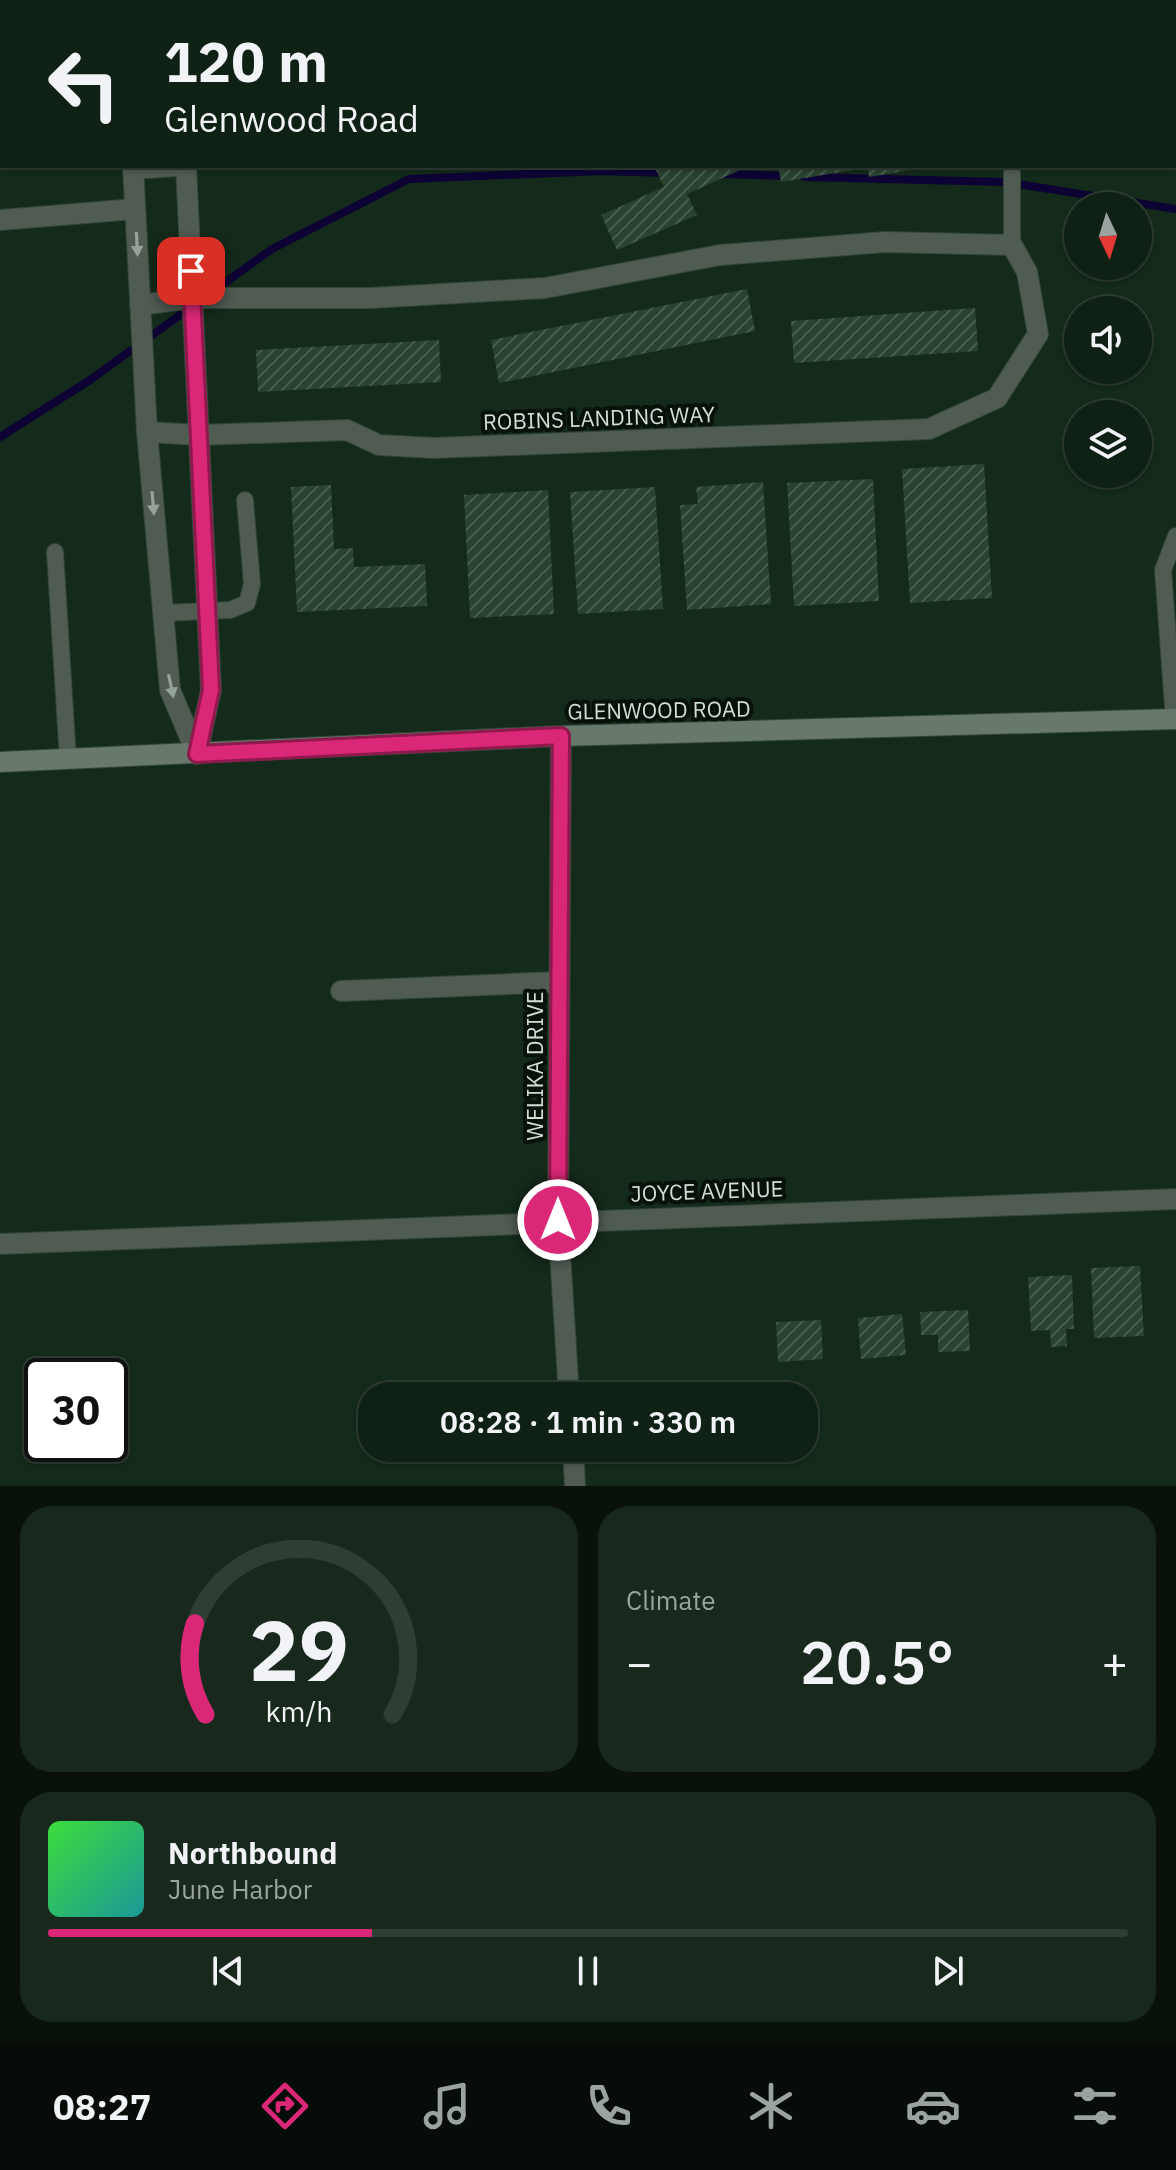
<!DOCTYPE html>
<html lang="en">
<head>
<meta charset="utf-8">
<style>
  :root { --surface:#0f2014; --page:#18281d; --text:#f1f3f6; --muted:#9ba3a0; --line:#2f3e34; --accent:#db2777 }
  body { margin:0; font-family:"IBM Plex Sans",sans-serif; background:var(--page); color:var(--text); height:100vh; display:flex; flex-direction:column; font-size:30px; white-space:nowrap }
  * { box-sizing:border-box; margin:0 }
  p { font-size:26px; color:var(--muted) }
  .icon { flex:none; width:44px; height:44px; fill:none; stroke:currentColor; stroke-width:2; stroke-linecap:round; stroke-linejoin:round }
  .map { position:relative; height:1486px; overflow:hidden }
  .details { display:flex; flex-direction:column; gap:20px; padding:20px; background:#08120b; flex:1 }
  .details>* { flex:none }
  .guide { position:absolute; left:0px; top:0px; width:1176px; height:168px; box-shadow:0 2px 6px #0004,0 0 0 2px var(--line); background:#0f2014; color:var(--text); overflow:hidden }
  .needle { width:52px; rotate:176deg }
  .buttons { position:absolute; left:1064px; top:192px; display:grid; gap:16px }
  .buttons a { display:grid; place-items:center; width:88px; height:88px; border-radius:50%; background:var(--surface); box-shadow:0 2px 6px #0004,0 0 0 2px var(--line); font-size:40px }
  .speed { position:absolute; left:24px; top:1358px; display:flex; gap:16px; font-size:40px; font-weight:700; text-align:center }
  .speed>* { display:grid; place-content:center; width:104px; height:104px; border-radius:50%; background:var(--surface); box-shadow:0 2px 6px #0004,0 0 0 2px var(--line); line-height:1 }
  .speed .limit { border:4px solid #111; border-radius:12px; background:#fff; color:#111 }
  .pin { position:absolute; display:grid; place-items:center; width:68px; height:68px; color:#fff; margin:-34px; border-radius:16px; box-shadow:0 4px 12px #0006 }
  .me { position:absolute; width:88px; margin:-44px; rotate:0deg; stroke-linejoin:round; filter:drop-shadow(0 0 6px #0008) }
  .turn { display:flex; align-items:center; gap:28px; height:168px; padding:0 32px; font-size:36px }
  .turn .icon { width:104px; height:104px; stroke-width:2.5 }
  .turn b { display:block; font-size:56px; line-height:68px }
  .big { font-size:60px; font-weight:600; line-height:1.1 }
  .details .widget { flex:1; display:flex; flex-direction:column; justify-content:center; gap:12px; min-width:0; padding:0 28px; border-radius:32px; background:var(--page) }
  .details .dial { align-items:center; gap:0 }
  .dial svg { height:208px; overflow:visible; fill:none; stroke:var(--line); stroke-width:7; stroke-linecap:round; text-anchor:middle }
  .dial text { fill:var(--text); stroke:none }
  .song { display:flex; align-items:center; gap:24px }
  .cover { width:96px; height:96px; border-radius:12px; background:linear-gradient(135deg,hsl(120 70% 55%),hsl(180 70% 35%)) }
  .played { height:8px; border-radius:4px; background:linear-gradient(90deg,var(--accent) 30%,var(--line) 30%) }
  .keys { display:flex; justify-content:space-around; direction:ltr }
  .heat { display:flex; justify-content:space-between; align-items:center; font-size:44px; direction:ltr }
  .details .tiles { flex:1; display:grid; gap:20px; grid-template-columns:1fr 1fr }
  .widget:last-child { grid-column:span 2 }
  .trip { position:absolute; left:358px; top:1382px; width:460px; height:80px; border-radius:32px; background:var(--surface); box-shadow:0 2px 6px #0004,0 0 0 2px var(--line); font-weight:600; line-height:80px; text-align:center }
  .tabs { display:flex; height:128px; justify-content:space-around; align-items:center; background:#060d08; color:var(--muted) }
  .tabs .icon { width:56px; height:56px }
  .tabs .current { color:var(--accent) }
  .tabs b { font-size:36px; color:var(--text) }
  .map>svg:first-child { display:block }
</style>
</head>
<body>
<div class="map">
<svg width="1176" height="1486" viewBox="0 0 1176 1486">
  <defs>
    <pattern id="building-hatch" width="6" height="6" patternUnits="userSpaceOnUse" patternTransform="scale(2)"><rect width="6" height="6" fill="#2a4230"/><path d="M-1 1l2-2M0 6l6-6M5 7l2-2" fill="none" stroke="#485d4d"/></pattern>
  </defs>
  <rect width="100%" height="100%" fill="#142a1a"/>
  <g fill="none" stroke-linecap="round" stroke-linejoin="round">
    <!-- stream -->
    <g stroke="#0c0334" stroke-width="8">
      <path d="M720,174L791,176"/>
      <path d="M804,177L1005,182L1176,209"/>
      <path d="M212,292L272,249L409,179L601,171L667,173"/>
      <path d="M0,437L90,380L191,307"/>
    </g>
  </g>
  <!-- building -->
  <g fill="url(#building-hatch)">
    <path d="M654,166H749L687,194L697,215L617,250L601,215L664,187Z"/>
    <path d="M778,166H865V168L781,182Z"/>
    <path d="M867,166H923V168L869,177Z"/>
    <path d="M747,289L755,331L499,383L491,340Z"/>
    <path d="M975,308L978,351L794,363L791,321Z"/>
    <path d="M439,340L441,382L258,392L256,350Z"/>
    <path d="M984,464L992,598L910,603L902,469Z"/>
    <path d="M873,479L879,601L794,606L787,483Z"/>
    <path d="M763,482L771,604L687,610L680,505L698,504L696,487Z"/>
    <path d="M331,485L334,549L353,548L354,567L425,564L427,606L297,612L291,487Z"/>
    <path d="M655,487L663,609L578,614L570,492Z"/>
    <path d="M548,490L554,614L470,618L464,495Z"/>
    <path d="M1140,1266L1144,1336L1094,1338L1091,1268Z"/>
    <path d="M1072,1275L1074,1329H1066L1067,1346L1051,1347L1050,1330L1031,1331L1028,1277Z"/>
    <path d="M968,1310L970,1351L938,1352V1335H921L920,1312Z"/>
    <path d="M902,1314L906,1355L861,1359L858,1318Z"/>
    <path d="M821,1320L823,1359L778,1362L776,1322Z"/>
  </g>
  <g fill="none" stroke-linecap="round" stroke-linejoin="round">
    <defs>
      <g id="service">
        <path d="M998,0L999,2"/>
        <path d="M1012,166V245"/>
        <path d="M55,552L68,760"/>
        <path d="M163,613L230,610L247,603L252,584L245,500"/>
        <path d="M1174,720L1163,570L1176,536"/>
      </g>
      <g id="minor">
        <path d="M124,0V2"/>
        <path d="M178,0V2"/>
        <path d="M0,46H2"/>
        <path d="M133,166L147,432L170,690L197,754"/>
        <path d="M186,166L211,690L197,754"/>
        <path d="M133,169L176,166"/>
        <path d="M0,220L135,209"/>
        <path d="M140,305L192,298H371L545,288L720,255L885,242L1012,245L1027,272L1038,334L997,398L929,429L434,448L379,445L347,430L199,435L147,432"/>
        <path d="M561,736L558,1220L569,1396"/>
        <path d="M341,991L559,982"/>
        <path d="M0,1244L1176,1199"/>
        <path d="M573,1448L575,1486"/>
      </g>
      <path id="secondary" d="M0,762L561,736L1176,719"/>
    </defs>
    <!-- service casing -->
    <use href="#service" stroke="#324738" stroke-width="18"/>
    <!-- minor casing -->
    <use href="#minor" stroke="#324738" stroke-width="22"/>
    <!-- secondary casing -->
    <use href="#secondary" stroke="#324738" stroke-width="22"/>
    <!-- service -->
    <use href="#service" stroke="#505b52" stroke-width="16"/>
    <!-- minor -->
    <use href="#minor" stroke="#505b52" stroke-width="20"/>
    <!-- secondary -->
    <use href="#secondary" stroke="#68796c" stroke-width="20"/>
  </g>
  <!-- one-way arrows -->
  <defs><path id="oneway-solid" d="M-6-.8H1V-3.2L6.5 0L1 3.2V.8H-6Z" transform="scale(2)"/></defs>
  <g fill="#96a399">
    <use href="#oneway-solid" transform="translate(137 244) rotate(87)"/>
    <use href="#oneway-solid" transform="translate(153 503) rotate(85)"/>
    <use href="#oneway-solid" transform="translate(171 686) rotate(78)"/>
  </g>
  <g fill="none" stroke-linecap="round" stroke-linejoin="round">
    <defs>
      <path id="route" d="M191,271L211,690L197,754L561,736L558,1220"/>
    </defs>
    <!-- route casing -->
    <use href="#route" stroke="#8e194d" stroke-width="20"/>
    <!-- route -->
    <use href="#route" stroke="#db2777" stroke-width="14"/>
  </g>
  <g text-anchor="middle" stroke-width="8" stroke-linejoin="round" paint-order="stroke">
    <!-- street labels -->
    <g font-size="22" fill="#d0ded3" stroke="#071009">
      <text transform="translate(599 418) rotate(-2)" y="8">ROBINS LANDING WAY</text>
      <text transform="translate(659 710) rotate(-1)" y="8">GLENWOOD ROAD</text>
      <text transform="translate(535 1066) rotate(-90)" y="8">WELIKA DRIVE</text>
      <text transform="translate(707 1191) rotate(-2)" y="8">JOYCE AVENUE</text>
    </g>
  </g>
</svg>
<div class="buttons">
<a><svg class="needle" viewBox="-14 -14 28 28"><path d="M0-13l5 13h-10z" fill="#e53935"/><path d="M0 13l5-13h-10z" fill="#9ba3a0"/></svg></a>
<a><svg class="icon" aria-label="sound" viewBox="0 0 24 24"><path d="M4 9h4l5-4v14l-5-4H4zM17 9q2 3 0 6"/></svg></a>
<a><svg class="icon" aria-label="layers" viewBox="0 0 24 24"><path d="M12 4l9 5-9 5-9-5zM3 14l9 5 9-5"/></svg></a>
</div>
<div class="speed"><div class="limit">30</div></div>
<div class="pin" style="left:191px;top:271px;background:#d93025"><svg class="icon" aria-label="arrive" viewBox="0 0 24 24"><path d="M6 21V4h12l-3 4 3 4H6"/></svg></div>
<svg class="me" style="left:558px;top:1220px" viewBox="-20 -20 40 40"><circle r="17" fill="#db2777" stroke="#fff" stroke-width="3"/><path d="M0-11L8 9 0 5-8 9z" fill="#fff"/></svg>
<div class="trip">08:28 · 1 min · 330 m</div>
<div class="guide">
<div class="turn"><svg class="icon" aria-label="left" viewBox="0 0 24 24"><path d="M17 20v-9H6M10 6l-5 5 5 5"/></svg><div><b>120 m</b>Glenwood Road</div></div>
</div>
</div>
<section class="details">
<div class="tiles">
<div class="widget dial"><svg viewBox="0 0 100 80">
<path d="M14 69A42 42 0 1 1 86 69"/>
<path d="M14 69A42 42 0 0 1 10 34" stroke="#db2777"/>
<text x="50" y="56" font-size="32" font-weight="700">29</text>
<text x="50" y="72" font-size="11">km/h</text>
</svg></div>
<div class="widget"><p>Climate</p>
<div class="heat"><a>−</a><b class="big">20.5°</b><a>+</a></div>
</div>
<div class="widget">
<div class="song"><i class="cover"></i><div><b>Northbound</b><p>June Harbor</p></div></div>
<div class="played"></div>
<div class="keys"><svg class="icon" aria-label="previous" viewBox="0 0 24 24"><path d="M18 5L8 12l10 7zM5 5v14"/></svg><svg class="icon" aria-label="pause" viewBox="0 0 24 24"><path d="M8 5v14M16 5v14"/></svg><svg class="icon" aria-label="next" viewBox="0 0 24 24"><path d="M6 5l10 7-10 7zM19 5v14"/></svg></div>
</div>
</div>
</section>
<nav class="tabs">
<b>08:27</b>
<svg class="icon current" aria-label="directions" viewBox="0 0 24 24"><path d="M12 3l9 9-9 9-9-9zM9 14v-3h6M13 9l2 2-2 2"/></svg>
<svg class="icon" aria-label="music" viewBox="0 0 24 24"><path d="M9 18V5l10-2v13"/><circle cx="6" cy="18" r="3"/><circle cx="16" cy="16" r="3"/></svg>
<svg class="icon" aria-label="phone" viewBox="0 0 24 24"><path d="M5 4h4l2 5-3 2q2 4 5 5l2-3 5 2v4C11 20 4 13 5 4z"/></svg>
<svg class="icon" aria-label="climate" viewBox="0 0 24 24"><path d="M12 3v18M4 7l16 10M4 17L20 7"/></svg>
<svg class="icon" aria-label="car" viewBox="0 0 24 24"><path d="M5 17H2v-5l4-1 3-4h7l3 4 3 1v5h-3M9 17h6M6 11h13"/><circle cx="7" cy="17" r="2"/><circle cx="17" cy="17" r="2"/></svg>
<svg class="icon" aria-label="filters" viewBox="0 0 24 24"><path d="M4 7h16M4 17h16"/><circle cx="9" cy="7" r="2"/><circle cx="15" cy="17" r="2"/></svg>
</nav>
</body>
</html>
